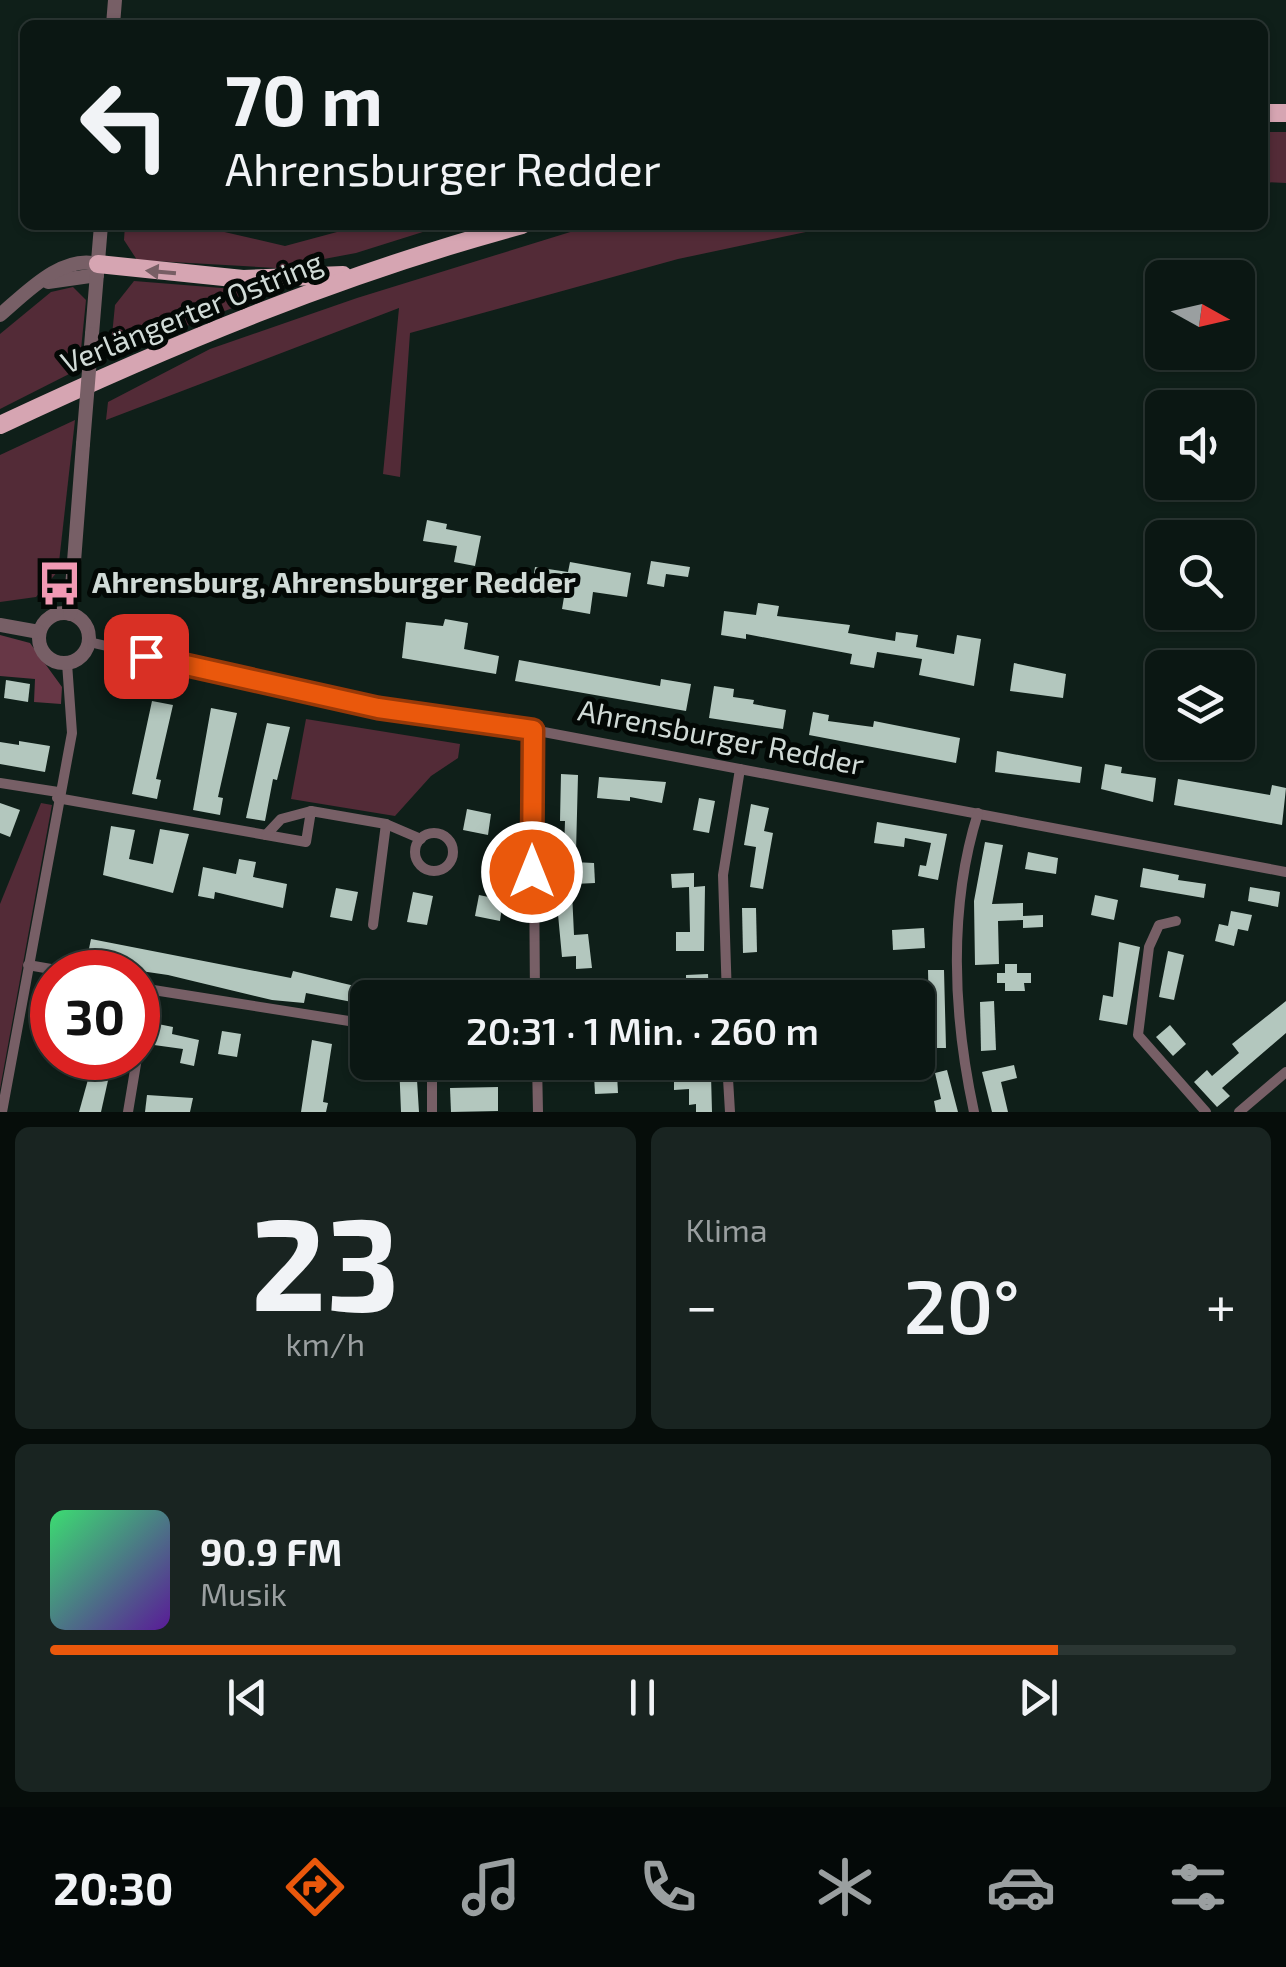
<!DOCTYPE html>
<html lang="de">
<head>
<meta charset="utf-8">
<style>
  :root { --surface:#0b1713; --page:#192421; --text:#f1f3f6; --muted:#9a9fa0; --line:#2b3633; --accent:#ea580c }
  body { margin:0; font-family:"Exo 2",sans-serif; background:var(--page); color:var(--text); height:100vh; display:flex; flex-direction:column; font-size:38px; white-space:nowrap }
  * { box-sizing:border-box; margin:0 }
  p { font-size:32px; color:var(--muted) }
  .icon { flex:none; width:55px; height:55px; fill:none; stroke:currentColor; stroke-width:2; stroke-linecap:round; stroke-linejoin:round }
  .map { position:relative; height:1112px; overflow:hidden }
  .details { display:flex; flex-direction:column; gap:15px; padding:15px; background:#060d0a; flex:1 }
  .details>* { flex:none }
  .banner { position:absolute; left:20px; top:20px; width:1248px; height:210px; border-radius:15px; box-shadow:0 2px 8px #0004,0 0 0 2px var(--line); background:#0b1713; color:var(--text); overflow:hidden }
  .needle { width:65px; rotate:98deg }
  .tools { position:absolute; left:1145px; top:260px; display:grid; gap:20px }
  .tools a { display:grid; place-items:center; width:110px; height:110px; border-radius:15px; background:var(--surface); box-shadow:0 2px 8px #0004,0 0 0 2px var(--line); font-size:50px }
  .speed { position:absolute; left:30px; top:950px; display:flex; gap:20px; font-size:50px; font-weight:700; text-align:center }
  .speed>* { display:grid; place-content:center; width:130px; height:130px; border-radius:50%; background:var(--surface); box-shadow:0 2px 8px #0004,0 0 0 2px var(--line); line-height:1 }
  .speed .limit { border:15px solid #d22; background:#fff; color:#111 }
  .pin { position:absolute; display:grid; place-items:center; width:85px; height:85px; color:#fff; margin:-42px; border-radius:20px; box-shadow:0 5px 15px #0006 }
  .me { position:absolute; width:110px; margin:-55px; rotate:0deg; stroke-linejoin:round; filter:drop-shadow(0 0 8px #0008) }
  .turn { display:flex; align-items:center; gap:35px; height:210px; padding:0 40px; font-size:45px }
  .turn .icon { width:130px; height:130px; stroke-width:2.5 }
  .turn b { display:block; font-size:70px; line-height:85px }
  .big { font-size:75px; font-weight:600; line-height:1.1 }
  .details .widget { flex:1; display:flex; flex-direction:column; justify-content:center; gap:15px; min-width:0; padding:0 35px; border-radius:15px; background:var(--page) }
  .details .dial { align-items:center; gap:0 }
  .dial b { font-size:130px; line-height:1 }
  .song { display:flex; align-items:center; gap:30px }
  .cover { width:120px; height:120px; border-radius:15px; background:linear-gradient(135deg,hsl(140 70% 55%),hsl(270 70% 35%)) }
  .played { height:10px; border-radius:5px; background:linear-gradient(90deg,var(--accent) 85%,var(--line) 85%) }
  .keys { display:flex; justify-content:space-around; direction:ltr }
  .heat { display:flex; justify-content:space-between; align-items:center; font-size:55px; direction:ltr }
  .details .tiles { flex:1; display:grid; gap:15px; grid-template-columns:1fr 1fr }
  .widget:last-child { grid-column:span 2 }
  .trip { position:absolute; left:350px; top:980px; width:585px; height:100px; border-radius:15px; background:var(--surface); box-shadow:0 2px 8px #0004,0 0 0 2px var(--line); font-weight:600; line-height:100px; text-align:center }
  .dock { display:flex; height:160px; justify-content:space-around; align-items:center; background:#040908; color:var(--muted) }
  .dock .icon { width:70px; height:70px }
  .dock .active { color:var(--accent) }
  .dock b { font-size:45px; color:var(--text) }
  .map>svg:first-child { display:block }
</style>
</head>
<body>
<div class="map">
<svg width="1286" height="1112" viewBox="0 0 1286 1112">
  <rect width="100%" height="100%" fill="#0f1f19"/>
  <!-- green -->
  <g fill="#532b37">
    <path d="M1263,132H1286V183L1263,182Z"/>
    <path d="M125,225H194L285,246L363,225H445L356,253L276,268L137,260L124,240Z"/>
    <path d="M593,225H839L678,259L410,333L400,477L383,474L399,308L106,420L108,402L210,349L357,298Z"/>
    <path d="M134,281L273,292L110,356L115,305Z"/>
    <path d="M73,287L86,300L79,369L0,409V334L51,292Z"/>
    <path d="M75,420L58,571L36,597L0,602V455Z"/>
    <path d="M306,719L460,744L458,758L431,776L395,816L291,799Z"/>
    <path d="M41,803L52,805L0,1089V904Z"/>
  </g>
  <!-- forest -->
  <path fill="#673746" d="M0,635L30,643L62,687L61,704L34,702L35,679L0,676Z"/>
  <!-- building -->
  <g fill="#b3c7be">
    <path d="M427,520L447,524L446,529L481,536L475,566L454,562L457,546L423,541Z"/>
    <path d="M651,561L690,567L688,577L666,574L664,587L647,584Z"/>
    <path d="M570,562L631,573L627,597L593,592L590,614L562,609L564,597L531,592L535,567L568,572Z"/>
    <path d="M758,603L779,606L777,616L850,625L848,633L895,641L896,632L918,635L916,647L954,654L957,635L981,639L974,686L919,675L922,659L877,652L874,668L850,664L852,654L746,634V639L721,635L724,611L756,615Z"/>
    <path d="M445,619L468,623L464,649L499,656L496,674L402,658L406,622L443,626Z"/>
    <path d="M519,660L660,686L661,679L691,684L686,711L515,681Z"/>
    <path d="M1014,663L1066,674L1063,698L1010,691Z"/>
    <path d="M6,680L30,684L28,702L4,698Z"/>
    <path d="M714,686L734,689L733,697L754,700L753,704L786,710L783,729L709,718Z"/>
    <path d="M152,701L173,705L156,779L161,780L157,799L132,794Z"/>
    <path d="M211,708L237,713L218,797L223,798L220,815L193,810Z"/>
    <path d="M813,712L829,715L828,721L873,727L874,721L960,738L956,763L809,735Z"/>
    <path d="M267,723L290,727L277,780L273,779L265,821L246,818Z"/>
    <path d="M19,741L50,746L45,772L0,764V742L19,745Z"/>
    <path d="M997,751L1082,767L1080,783L995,772Z"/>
    <path d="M1105,764L1122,767L1121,773L1156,778L1153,802L1101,789Z"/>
    <path d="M561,774L578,775L576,852H564L565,821H560Z"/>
    <path d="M599,777L666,782L662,803L630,797V801L597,798Z"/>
    <path d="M1178,779L1270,795L1272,785L1286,788L1282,825L1174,805Z"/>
    <path d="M699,798L715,801L709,833L693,830Z"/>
    <path d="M0,803L20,810L10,837L0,833Z"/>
    <path d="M751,804L769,808L764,831L773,833L763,889L750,887L756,847L744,845Z"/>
    <path d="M467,809L491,814L488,835L463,830Z"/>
    <path d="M877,822L947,834L938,880L918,876L920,865L926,866L931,843L905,838L904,847L874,843Z"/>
    <path d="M111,826L135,830L129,859L153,864L160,829L189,834L173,893L103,875Z"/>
    <path d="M985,842L1003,845L992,904L1023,903V916L1043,915V927L1023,928V920L998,921L999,964L975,965L974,901Z"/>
    <path d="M1028,852L1058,858L1056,874L1025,869Z"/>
    <path d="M239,859L256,862L253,877L287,884L283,908L215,892L214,899L198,896L203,867L236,874Z"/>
    <path d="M573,862L594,863L595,883L574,884Z"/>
    <path d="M1143,868L1179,875L1178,880L1206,884L1204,898L1140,887Z"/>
    <path d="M694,873V887L705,886L704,951H676V932H690L689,887L672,888L671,874Z"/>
    <path d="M1250,887L1280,892L1278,907L1248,901Z"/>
    <path d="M336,888L358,892L352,921L330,917Z"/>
    <path d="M413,892L433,896L427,925L407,922Z"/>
    <path d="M572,892L574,935L588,934L592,968L576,969V956L562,957L556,893Z"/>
    <path d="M479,895L503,900L500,921L475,916Z"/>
    <path d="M1095,895L1118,900L1114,920L1091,915Z"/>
    <path d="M742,908H756L757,952L743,953Z"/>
    <path d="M1231,911L1252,915L1248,931L1238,929L1234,946L1215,941L1219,924L1228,926Z"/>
    <path d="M924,928L925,948L893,950L892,930Z"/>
    <path d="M91,939L291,978L293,971L342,983L368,989V1010L351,1007L352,1002L306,993L304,1003L272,1000L168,975L86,963Z"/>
    <path d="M1119,942L1140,947L1127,1025L1099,1020L1103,995L1113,997Z"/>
    <path d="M1168,951L1184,955L1174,1000L1159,997Z"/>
    <path d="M1005,964H1017V973H1031V983H1024L1025,991H1005V983H997V973H1005Z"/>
    <path d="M928,970H944L946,1048H933V1032L918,1033V1015L929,1014Z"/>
    <path d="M708,974L709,998H686V975Z"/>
    <path d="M994,1001L996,1050L981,1051L980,1002Z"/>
    <path d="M1286,1001V1033L1222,1088L1230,1096L1217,1107L1194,1082L1207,1070L1212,1076L1239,1053L1232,1044Z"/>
    <path d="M158,1024L173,1027L172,1034L199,1040L194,1066L180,1063L183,1049L154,1045Z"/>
    <path d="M1170,1025L1186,1044L1173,1056L1156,1037Z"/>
    <path d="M222,1031L241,1034L237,1057L218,1054Z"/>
    <path d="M312,1040L332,1044L323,1102L328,1103L326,1112H301Z"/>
    <path d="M94,1058H113L101,1112H79Z"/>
    <path d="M399,1062H412V1081L417,1080L419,1112H401Z"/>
    <path d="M1014,1065L1017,1078L1001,1082L1008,1112H992L982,1072Z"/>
    <path d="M947,1070L958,1112H936L934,1101L941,1099L935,1073Z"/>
    <path d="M617,1074L618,1093L595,1094L594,1075Z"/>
    <path d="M711,1075L712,1112H696V1104L689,1105V1089L674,1090V1076Z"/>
    <path d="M498,1087V1111L451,1112L450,1088Z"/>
    <path d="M147,1095L193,1098L190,1112H145Z"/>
  </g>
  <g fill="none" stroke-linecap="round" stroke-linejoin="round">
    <!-- minor -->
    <g stroke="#775f66" stroke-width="10">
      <path d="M89,642L378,708L533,730L1286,872"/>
      <path d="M533,730L535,998"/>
      <path d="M0,783L58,792"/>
      <path d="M57,798L306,842L311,811L386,824L421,839"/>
      <circle cx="434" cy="852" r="19"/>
      <path d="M266,835L281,819L311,811"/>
      <path d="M1176,921L1159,925L1149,947L1138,1035L1206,1112"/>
      <path d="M373,925L386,824"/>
      <path d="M28,965L68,972"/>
      <path d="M138,984L147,989L368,1024"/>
      <path d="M727,998L723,875L740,769"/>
      <path d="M138,1051L147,989"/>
      <path d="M537,1062L538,1112"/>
      <path d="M727,1062L730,1112"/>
      <path d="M2,1112L72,733L67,663"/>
      <path d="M128,1112L137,1058"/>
      <path d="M432,1112V1062"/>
      <path d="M974,1112C953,1015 948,908 978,813"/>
      <path d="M1239,1112L1286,1072"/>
    </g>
    <!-- tertiary -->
    <g stroke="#775f66" stroke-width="14">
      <path d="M113,25L115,0"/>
      <path d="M48,282L97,275"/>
      <path d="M0,315C26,293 62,254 98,264"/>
      <path d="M92,334L101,225"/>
      <circle cx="64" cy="638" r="25"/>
      <path d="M70,614L83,444"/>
      <path d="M0,625L39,632"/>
    </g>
    <!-- primary -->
    <g stroke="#d6a5b2" stroke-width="18">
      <path d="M1262,113H1286"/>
      <path d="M98,264L243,279L343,275"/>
      <path d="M0,425C170,345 341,274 522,225"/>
    </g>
    <!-- tertiary-bridge -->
    <path stroke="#775f66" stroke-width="14" d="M83,444L92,334"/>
  </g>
  <!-- one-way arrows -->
  <defs><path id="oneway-solid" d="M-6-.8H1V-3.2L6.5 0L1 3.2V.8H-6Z" transform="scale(2.5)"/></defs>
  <use fill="#775e64" href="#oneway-solid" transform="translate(161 272) rotate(-175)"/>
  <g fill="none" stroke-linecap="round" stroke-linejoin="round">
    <defs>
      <path id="route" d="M146,656L378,708L533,730L532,872"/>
    </defs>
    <!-- route casing -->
    <use href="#route" stroke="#983908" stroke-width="25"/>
    <!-- route -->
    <use href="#route" stroke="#ea580c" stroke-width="18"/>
  </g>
  <!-- icons -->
  <defs>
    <symbol id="bus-bare" viewBox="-9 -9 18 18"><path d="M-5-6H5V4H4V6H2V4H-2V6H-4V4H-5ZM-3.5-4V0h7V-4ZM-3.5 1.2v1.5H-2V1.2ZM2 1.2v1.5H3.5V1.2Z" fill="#f19ab4" stroke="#030805" stroke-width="2.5" paint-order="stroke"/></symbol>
  </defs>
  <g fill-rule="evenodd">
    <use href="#bus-bare" x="28" y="552" width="63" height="63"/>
  </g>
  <g text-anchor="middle" stroke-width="10" stroke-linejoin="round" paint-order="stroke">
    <!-- street labels -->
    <g font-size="30" fill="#d0dad6" stroke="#030805">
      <text transform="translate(192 313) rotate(-22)" y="10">Verlängerter Ostring</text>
      <text transform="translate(721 738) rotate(11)" y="10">Ahrensburger Redder</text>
    </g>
    <!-- poi labels -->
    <g font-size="30" font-weight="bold" fill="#d0dad6" stroke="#030805" text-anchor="start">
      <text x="92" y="593">Ahrensburg, Ahrensburger Redder</text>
    </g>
  </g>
</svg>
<div class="tools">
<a><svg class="needle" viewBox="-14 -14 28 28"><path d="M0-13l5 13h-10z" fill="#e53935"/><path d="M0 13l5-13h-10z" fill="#9a9fa0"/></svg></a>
<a><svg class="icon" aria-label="sound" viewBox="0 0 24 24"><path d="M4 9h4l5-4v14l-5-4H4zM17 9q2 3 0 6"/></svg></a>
<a><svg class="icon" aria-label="search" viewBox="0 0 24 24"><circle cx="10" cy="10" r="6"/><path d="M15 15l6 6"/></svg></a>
<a><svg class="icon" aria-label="layers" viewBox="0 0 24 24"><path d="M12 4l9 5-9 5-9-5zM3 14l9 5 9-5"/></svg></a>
</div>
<div class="speed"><div class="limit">30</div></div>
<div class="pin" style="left:146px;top:656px;background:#d93025"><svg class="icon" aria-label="arrive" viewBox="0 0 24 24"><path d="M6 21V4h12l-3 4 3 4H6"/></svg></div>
<svg class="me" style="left:532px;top:872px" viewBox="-20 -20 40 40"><circle r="17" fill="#ea580c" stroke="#fff" stroke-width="3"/><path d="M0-11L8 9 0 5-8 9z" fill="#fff"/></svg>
<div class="trip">20:31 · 1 Min. · 260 m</div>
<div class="banner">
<div class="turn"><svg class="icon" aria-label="left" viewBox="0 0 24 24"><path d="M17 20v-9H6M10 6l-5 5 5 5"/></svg><div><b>70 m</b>Ahrensburger Redder</div></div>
</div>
</div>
<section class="details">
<div class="tiles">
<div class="widget dial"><b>23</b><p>km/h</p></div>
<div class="widget"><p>Klima</p>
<div class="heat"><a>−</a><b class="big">20°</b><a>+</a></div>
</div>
<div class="widget">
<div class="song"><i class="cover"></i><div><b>90.9 FM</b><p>Musik</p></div></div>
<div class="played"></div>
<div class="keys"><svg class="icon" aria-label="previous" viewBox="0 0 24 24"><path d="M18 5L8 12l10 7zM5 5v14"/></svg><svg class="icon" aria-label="pause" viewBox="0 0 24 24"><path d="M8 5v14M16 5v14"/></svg><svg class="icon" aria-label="next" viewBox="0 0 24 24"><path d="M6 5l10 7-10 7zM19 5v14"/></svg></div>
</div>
</div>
</section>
<nav class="dock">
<b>20:30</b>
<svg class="icon active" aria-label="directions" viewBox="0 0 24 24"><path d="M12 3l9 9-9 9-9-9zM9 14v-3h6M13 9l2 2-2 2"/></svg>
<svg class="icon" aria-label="music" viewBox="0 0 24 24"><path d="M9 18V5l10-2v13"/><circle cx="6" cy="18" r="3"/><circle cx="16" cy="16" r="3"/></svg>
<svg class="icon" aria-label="phone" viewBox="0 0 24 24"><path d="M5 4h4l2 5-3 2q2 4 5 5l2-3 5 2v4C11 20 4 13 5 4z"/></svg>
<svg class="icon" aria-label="climate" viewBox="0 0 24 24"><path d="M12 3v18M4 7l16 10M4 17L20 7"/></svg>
<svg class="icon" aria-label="car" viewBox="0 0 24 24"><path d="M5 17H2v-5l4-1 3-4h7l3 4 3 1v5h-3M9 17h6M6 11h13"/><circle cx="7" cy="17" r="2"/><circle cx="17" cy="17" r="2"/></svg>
<svg class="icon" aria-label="filters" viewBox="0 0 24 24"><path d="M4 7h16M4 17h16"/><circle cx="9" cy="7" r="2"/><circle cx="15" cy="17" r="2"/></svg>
</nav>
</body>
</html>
